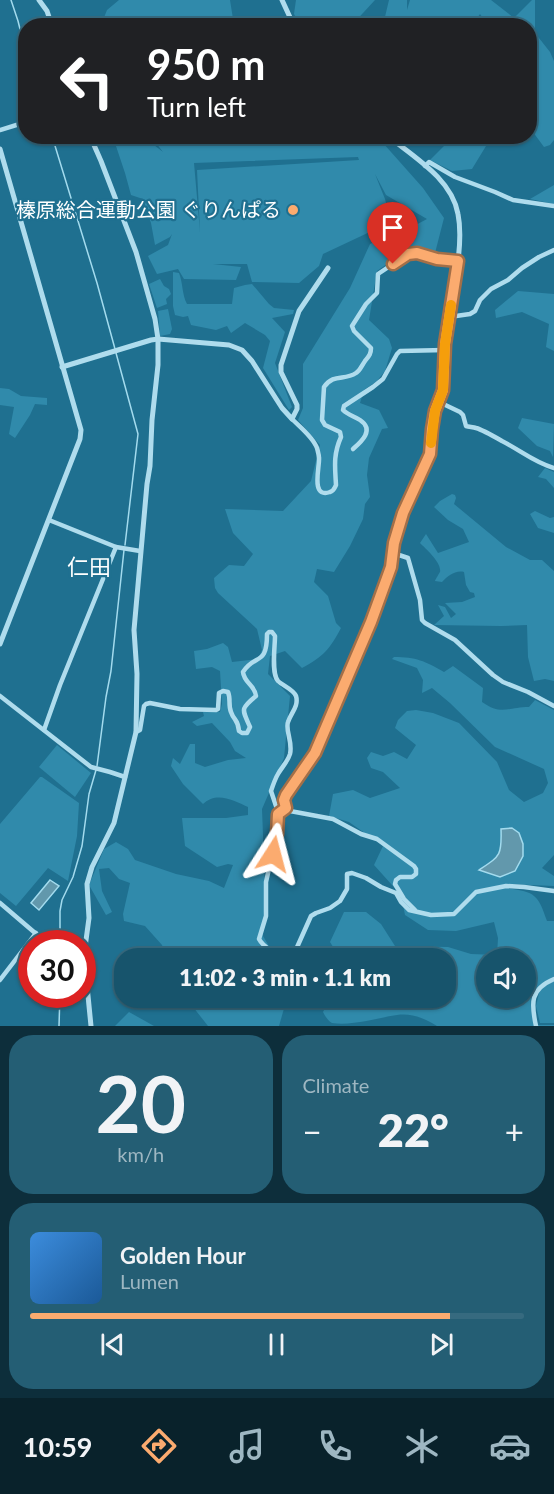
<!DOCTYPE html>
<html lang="en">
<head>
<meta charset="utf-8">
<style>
  :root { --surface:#17546c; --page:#245e74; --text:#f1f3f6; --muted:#9eb7c2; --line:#366a7f; --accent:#fbab6f }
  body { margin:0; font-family:Lato,"Noto Sans JP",sans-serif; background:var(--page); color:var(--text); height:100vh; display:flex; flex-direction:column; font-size:22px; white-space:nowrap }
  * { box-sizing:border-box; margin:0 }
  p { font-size:20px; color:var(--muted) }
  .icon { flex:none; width:33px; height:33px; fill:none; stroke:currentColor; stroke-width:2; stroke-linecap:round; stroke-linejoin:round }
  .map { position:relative; height:1026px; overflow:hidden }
  .details { display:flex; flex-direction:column; gap:9px; padding:9px; background:#0d2e3b; flex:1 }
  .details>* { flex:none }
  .hud { position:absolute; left:18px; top:18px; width:519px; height:126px; border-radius:24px; box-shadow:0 2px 4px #0004,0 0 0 2px var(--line); background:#202124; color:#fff; overflow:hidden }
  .controls { position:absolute; left:476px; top:948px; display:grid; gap:12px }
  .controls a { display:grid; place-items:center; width:60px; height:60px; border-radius:50%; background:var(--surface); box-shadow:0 2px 4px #0004,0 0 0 2px var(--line); font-size:30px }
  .speed { position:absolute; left:18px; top:930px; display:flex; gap:12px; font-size:30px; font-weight:700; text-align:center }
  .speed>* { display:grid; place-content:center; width:78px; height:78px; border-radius:50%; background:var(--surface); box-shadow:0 2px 4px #0004,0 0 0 2px var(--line); line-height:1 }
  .speed .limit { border:9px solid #d22; background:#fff; color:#111 }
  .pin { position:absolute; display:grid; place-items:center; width:51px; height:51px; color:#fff; margin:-62px -26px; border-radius:50% 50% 50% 0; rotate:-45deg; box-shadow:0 0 6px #0007 }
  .pin .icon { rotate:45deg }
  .me { position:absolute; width:66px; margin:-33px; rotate:9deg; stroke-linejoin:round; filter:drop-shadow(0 0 4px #0008) }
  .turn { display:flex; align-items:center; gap:21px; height:126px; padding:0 30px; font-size:27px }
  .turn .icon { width:78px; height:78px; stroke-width:2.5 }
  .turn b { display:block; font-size:42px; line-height:51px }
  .big { font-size:45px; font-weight:800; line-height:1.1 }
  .details .card { flex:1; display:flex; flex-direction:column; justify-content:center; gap:9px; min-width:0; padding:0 21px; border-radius:24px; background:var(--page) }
  .details .dial { align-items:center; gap:0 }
  .dial b { font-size:78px; line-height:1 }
  .song { display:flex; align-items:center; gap:18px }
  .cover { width:72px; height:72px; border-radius:9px; background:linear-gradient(135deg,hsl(210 70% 55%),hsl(210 70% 35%)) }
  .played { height:6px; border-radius:3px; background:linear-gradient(90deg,var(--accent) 85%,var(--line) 85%) }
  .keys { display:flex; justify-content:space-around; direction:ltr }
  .heat { display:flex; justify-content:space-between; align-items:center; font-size:33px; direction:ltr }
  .details .tiles { flex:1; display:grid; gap:9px; grid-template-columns:1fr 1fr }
  .card:last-child { grid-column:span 2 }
  .trip { position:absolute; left:114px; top:948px; width:342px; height:60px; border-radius:24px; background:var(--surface); box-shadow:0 2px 4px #0004,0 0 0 2px var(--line); font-weight:800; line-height:60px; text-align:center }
  .tab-bar { display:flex; height:96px; justify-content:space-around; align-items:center; background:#09222b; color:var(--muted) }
  .tab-bar .icon { width:42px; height:42px }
  .tab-bar .current { color:var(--accent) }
  .tab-bar b { font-size:27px; color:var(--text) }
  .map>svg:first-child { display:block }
</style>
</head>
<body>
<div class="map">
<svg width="554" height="1026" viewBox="0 0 554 1026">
  <rect width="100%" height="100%" fill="#1f7090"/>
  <!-- green -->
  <g fill="#308aab" fill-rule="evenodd">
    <path d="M119,0H230L233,19L231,25L159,26L157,24L154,26L101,25L107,10Z"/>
    <path d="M296,0H375L351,26L304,25L298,21L294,14Z"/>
    <path d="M389,0H407V10L410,0H491L514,18L532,0H535V33L550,52L554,61V140L550,145L544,147L530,128V26L507,25V24L505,25H488L480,14L472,25H384V21Z"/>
    <path d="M155,136L381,137L383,143L423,188L444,218L435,253L411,247L377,271L369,320L389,339L392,348L385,371L377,381L364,390L360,403L379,410L388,428L382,429L369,458L367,475L370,497L365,504L363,519L350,546L334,572L317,569L314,582L328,596L336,623L341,628C330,649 323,657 302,668L285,651L270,656L268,674L290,696L284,758L262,809L265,888L263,936L276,958H167L162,945L145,926L124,921L123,914L130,883L119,879L109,868L99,869L102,891L112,912L106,915L89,885L104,849L116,842L128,849L135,860L176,874L209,881L224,888L233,865L228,864L217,867L185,846L182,818H226L248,815V807C234,800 216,791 203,804L183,784L171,766L173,758L180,764L190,744H195V763L205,767L228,760L246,758L235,751L230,742L212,723L197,726L192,722L204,716L203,712H220L222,704L220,671L212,667L196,669L194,651L207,649L223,643L228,647L232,662L258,659L262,650L257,629L218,593L215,588L214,578L229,565L244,566L253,554L233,533L225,509L283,511L311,481L320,445L298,420L303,408V364L350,288L370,244L397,231L410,228L427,219L386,195L375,174L385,199L391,222L323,254L319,266L299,283L252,282L247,264H213L241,267L236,280L184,279L178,269L157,274L148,256L168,245L172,234L170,237L155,245L151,223L143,199L131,195L125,173L115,143L135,137L154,145L163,152L152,138ZM358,157L359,160L197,170L200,232L194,163Z"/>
    <path d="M445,137H501L486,146L472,169L452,171L430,160L448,142Z"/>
    <path d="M554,185V204L530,199Z"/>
    <path d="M173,272L179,273C183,283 182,295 187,304H232L234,288L245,285L252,284L269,304L274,308L294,310L293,314L272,318L285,332L275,363L292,407L289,410L263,368L270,341L265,335L245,323L231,333L227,326L216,330L191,325L188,316L183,317L175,315L173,306Z"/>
    <path d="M160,279L164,286L169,289L171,294L166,299L167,304L157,308L149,284Z"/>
    <path d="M518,291L554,294V351L546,347L549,324L522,312L496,318L495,310Z"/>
    <path d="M168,309L172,329L170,334L160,336L158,311Z"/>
    <path d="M0,388L9,389L21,396L47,398V405L35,404L30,415L15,438L9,434L14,407L0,405Z"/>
    <path d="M522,418L554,424L553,457L550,451L537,446L518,428Z"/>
    <path d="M545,468L554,472V488L546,479L538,477Z"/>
    <path d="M452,494L455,495L456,498L454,504L506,547L530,560H542L554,571V681L545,679L534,681L528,657L527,625L501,626L434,625L444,616L438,605L445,607L451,618L456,614L445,603L462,602L475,597L474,593L470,592L466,585L464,572C455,570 448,576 442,582L435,581C435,580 440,572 440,572C442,563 426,549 420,543L426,534L438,553L469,542L463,529L448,520L434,507L440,501Z"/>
    <path d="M535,511L550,518L554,517V533L538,528L530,514Z"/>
    <path d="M394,657C416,657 425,661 444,672L453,666L483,688L482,702C502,716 507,707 529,707L535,700L554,710V855L542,868L554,876V886L508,884L507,888C535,892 538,894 547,921H554V977C526,991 529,996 534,1025H554V1026H437C424,1018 412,1013 397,1015C376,1018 353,1026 332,1023C328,1021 325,1016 323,1012L328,1002L333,998H446V958H340L330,942L344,912H366L381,924L395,946L448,947L471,954L497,955L498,938L494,922L456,931L428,930L405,915L401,895L374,865L383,846L349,822L329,816L333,794L353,790L370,798L400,788L383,772L371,768L367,758L371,752L383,756L394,752L407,759L416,745L395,728L398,720L407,711L416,710L433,713L459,723L497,762L509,790L524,802L543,793L548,783L544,769L495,747L450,703L432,688L422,693L423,680L417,668L392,659ZM486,958H525V998H486Z"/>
    <path d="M57,745L91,773L75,797L39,767Z"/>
    <path d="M40,777H42L79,803L77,836L68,881L48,868L16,906L0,893V824Z"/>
    <path d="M554,981V1023H540L536,1006L540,989Z"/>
    <path d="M186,998H287L279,1026H208Z"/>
    <path d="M129,1012L154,1026H115Z"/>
  </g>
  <!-- water -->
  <g fill="#6298ac" stroke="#a3dbee" stroke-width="1.5">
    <path d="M512,828L519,833L523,844V856L515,871L500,877L479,870C500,856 502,856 501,829Z"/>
    <path d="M50,880L59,886L39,910L31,903Z"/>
  </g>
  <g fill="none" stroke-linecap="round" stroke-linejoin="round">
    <!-- stream -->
    <g stroke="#a3dbee" stroke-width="1.5">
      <path d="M11,0L18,21L26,53"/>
      <path d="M52,136L97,283L115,349"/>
      <path d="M116,353L138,434L125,545"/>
      <path d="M97,766L106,697L111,671L124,550"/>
      <path d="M60,944V911L62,900L73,877L82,846L89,794L96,770"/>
      <path d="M59,1026L60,994"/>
    </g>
    <!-- minor -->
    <g stroke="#afdced" stroke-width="4.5">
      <path d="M0,130L26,122"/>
      <path d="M425,166L429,162L455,177L495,192L513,200L554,206"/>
      <path d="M449,317L470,314L475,311L480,300L491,289L508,280L522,268L539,257L554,250"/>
      <path d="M439,402L460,412L463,415L466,426C469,427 473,427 476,428C483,430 495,437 502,441C520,450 535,463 554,468"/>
      <path d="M353,449C361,442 375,430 360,420C354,416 348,415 343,410L344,406L373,387L383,379L397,354L400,351L445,350"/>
      <path d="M49,520L116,547L140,551"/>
      <path d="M393,553L408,558L420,600L422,620L425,623L455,640L493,675L503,682L528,692L554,706"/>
      <path d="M0,696L91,767L110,772L125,777"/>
      <path d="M44,730L60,685L116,547"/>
      <path d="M136,732L140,730L144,706L146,704L150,703L180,709L216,710L218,709L219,693L223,691L228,692C231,699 228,705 231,712C234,721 238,719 239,731L242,733H247L250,727C242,709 240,709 256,696C255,685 244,683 243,672C255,653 267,667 267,634L269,632H272L275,636C275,647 271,673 278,681C283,686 293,689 296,696C299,706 291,713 288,722C285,730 293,742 290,754C288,761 282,767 278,774C275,779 273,785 271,791L277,809V833L266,882V916L259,939C263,947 273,951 279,958"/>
      <path d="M286,808L284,800L286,795L315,753L371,622L389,576L391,567L394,543L403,513L431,454L432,429L435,411L443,390L445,344L458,261L437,259L417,253L408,254L378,274L377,293L366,304L352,326L354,331L371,348C371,354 369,356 365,361C362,365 360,371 356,373C344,381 334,373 324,387L322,420L325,425L340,432L341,437C333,455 335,467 336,485C334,489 334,491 330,492C310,499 320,466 319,458C319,455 318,452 317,448C313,437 300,427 292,419"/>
      <path d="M286,808L290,811L333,819L361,834L377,839L414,866L416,869V874L412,877H400L396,880L395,884L404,899L415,910"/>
      <path d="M0,903L48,944"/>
      <path d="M294,958V954L311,916L316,913L330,908L340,901L347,889V874L352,873L366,878L381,887L396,893L401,902L409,910L431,915L454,914L476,892L506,886L524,887L554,891"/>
      <path d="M0,980L36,933"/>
      <path d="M536,1026C531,1003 530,989 554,979"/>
    </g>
    <!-- tertiary -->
    <g stroke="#afdced" stroke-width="5">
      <path d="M39,0L47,11L52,26"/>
      <path d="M282,0L294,26"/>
      <path d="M90,136L101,161L136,252L155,319L158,339V365L152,420L150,466L147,484L134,630L137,674L136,732L114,823L92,867L87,884L89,918L84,955L91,1026"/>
      <path d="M388,136C414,157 452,179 458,214C461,229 460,245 458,261"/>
      <path d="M0,149L81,430L80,439L0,644"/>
      <path d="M62,367L151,340L158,339L229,345L242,350L252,361L282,408L292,419L297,409V405L281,372V365L299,311L328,268"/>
    </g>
  </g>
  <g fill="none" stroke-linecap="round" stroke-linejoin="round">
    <defs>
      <path id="route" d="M273,854L277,834L278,814L286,808L284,800L286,795L315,753L371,622L391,567L394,543L403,513L430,454L432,429L435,411L443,390L445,344L458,261L437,259L417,253L408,254L393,264"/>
    </defs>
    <!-- route casing -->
    <use href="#route" stroke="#a36f48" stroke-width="15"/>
    <!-- route -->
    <use href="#route" stroke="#fbab6f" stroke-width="10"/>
    <!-- slow -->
    <path stroke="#f59e0b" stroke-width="10" d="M431,443L435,411L443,390L445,344L451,305"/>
  </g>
  <!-- markers -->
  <circle fill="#fbab6f" stroke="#1f7090" stroke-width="2" cx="293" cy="210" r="6"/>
  <g text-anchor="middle" stroke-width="4.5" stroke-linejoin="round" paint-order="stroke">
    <!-- poi labels -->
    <g font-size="20" fill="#fff" stroke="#1f7090" text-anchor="end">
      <text x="281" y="217">榛原総合運動公園 ぐりんぱる</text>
    </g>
    <!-- quarter labels -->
    <g font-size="22" fill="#fff" stroke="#1f7090">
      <text x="89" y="575">仁田</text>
    </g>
  </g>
</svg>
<div class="controls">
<a><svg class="icon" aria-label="sound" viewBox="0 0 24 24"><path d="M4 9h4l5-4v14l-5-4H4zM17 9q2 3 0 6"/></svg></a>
</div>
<div class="speed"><div class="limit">30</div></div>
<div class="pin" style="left:393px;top:264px;background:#d93025"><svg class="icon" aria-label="arrive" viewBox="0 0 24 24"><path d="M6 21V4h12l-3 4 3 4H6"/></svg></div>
<svg class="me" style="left:273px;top:854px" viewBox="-20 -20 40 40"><path d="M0-17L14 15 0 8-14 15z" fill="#fbab6f" stroke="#fff" stroke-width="4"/></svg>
<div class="trip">11:02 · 3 min · 1.1 km</div>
<div class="hud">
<div class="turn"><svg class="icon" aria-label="left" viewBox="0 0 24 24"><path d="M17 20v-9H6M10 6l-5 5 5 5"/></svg><div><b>950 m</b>Turn left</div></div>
</div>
</div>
<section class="details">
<div class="tiles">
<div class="card dial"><b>20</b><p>km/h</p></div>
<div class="card"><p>Climate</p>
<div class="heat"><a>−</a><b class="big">22°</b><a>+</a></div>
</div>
<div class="card">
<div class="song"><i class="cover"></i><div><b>Golden Hour</b><p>Lumen</p></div></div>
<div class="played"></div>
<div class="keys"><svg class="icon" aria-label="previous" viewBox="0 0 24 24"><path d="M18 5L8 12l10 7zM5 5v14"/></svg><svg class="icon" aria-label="pause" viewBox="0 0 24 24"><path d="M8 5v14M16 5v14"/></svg><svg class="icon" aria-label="next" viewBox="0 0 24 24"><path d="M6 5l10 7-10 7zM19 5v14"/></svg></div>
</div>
</div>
</section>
<nav class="tab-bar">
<b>10:59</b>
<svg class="icon current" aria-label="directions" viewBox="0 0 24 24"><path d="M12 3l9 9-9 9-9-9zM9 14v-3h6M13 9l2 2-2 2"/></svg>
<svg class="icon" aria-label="music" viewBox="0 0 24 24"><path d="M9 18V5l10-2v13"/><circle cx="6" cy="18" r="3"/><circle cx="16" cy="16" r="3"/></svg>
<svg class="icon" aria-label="phone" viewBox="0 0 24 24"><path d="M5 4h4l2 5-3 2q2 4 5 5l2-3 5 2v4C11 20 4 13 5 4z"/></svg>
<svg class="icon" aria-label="climate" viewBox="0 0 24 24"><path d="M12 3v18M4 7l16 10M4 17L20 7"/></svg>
<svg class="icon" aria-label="car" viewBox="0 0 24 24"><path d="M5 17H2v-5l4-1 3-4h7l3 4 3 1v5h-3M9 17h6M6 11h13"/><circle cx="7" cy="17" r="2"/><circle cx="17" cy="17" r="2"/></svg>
</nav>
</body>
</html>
